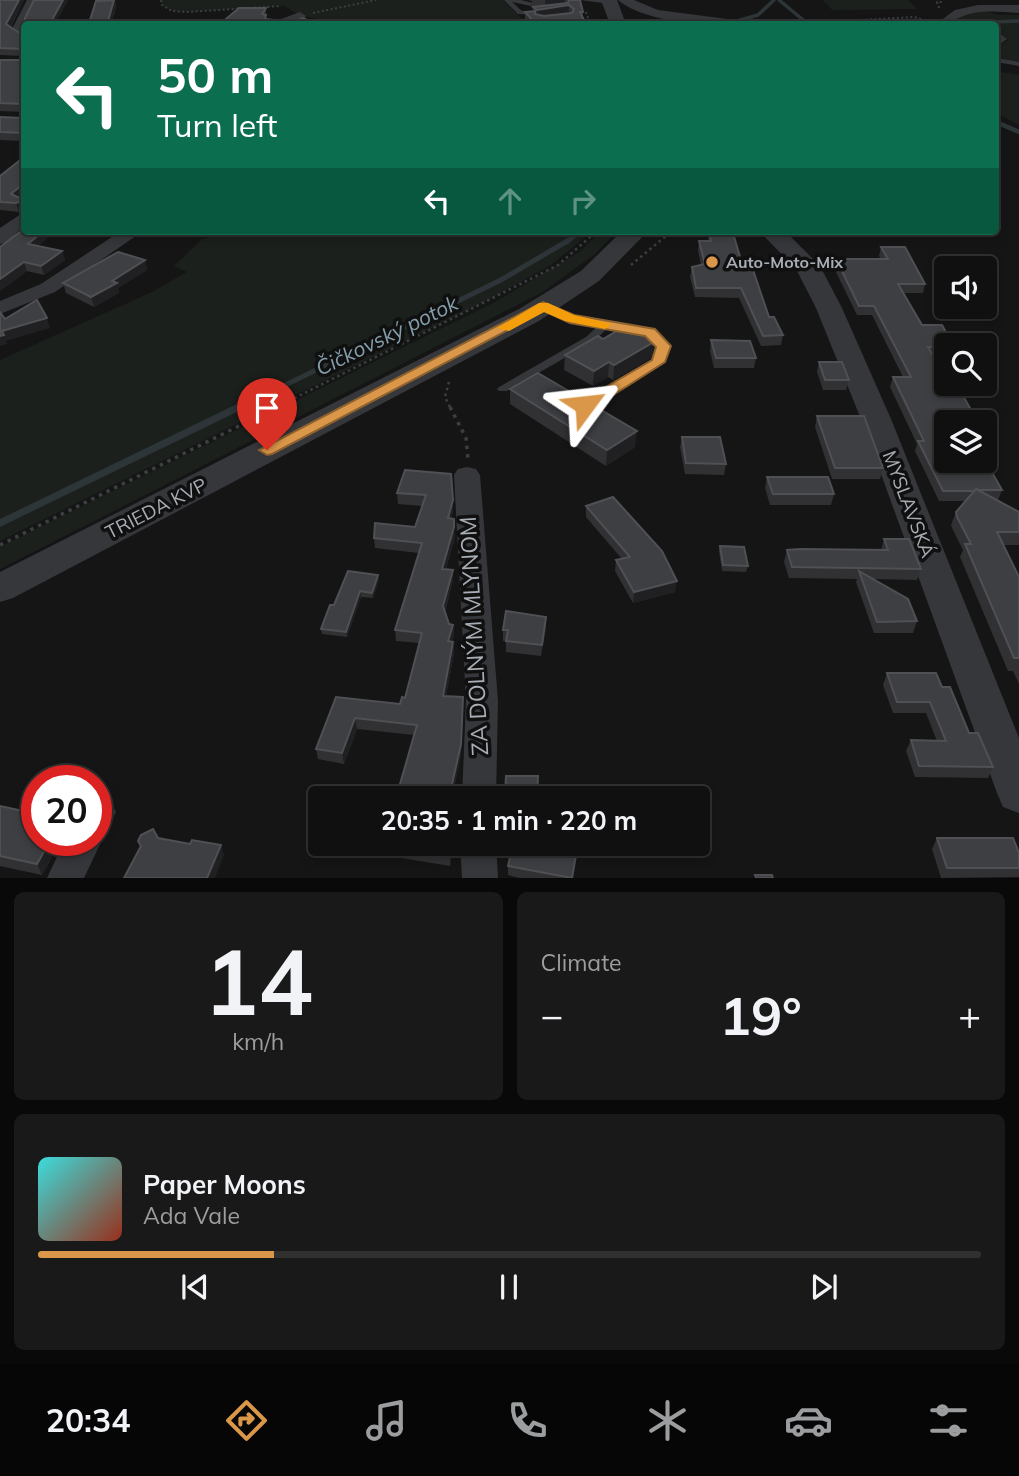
<!DOCTYPE html>
<html lang="en">
<head>
<meta charset="utf-8">
<style>
  :root { --surface:#101010; --page:#191919; --text:#f1f3f6; --muted:#9c9d9f; --line:#303030; --accent:#da9749 }
  body { margin:0; font-family:Mulish,sans-serif; background:var(--page); color:var(--text); height:100vh; display:flex; flex-direction:column; font-size:26px; white-space:nowrap }
  * { box-sizing:border-box; margin:0 }
  p { font-size:23px; color:var(--muted) }
  .icon { flex:none; width:38px; height:38px; fill:none; stroke:currentColor; stroke-width:2; stroke-linecap:round; stroke-linejoin:round }
  .map { position:relative; height:878px; overflow:hidden }
  .sheet { display:flex; flex-direction:column; gap:14px; padding:14px; background:#090909; flex:1 }
  .sheet>* { flex:none }
  .guide { position:absolute; left:21px; top:21px; width:978px; height:214px; border-radius:7px; box-shadow:0 4px 10px #0003,0 0 0 2px var(--line); background:#0b6e4f; color:#fff; overflow:hidden }
  .fabs { position:absolute; left:934px; top:256px; display:grid; gap:14px }
  .fabs a { display:grid; place-items:center; width:63px; height:63px; border-radius:7px; background:var(--surface); box-shadow:0 4px 10px #0003,0 0 0 2px var(--line); font-size:35px }
  .speed { position:absolute; left:21px; top:765px; display:flex; gap:14px; font-size:35px; font-weight:700; text-align:center }
  .speed>* { display:grid; place-content:center; width:91px; height:91px; border-radius:50%; background:var(--surface); box-shadow:0 4px 10px #0003,0 0 0 2px var(--line); line-height:1 }
  .speed .limit { border:10px solid #d22; background:#fff; color:#111 }
  .pin { position:absolute; display:grid; place-items:center; width:60px; height:60px; color:#fff; margin:-72px -30px; border-radius:50% 50% 50% 0; rotate:-45deg; box-shadow:0 0 7px #0007 }
  .pin .icon { rotate:45deg }
  .me { position:absolute; width:77px; margin:-38px; rotate:60deg; stroke-linejoin:round; filter:drop-shadow(0 0 5px #0008) }
  .turn { display:flex; align-items:center; gap:24px; height:147px; padding:0 21px; font-size:32px }
  .turn .icon { width:91px; height:91px; stroke-width:2.5 }
  .turn b { display:block; font-size:49px; line-height:60px }
  .lanes { display:flex; align-items:center; height:66px; padding:0 21px; background:#0003; justify-content:center; gap:35px; direction:ltr }
  .lanes .off { opacity:.35 }
  .big { font-size:52px; font-weight:700; line-height:1.1 }
  .sheet .card { flex:1; display:flex; flex-direction:column; justify-content:center; gap:10px; min-width:0; padding:0 24px; border-radius:10px; background:var(--page) }
  .sheet .dial { align-items:center; gap:0 }
  .dial b { font-size:91px; line-height:1 }
  .song { display:flex; align-items:center; gap:21px }
  .cover { width:84px; height:84px; border-radius:10px; background:linear-gradient(135deg,hsl(180 70% 55%),hsl(10 70% 35%)) }
  .played { height:7px; border-radius:4px; background:linear-gradient(90deg,var(--accent) 25%,var(--line) 25%) }
  .keys { display:flex; justify-content:space-around; direction:ltr }
  .heat { display:flex; justify-content:space-between; align-items:center; font-size:38px; direction:ltr }
  .sheet .tiles { flex:1; display:grid; gap:14px; grid-template-columns:1fr 1fr }
  .card:last-child { grid-column:span 2 }
  .trip { position:absolute; left:308px; top:786px; width:402px; height:70px; border-radius:7px; background:var(--surface); box-shadow:0 4px 10px #0003,0 0 0 2px var(--line); font-weight:700; line-height:70px; text-align:center }
  .tab-bar { display:flex; height:112px; justify-content:space-around; align-items:center; background:#060606; color:var(--muted) }
  .tab-bar .icon { width:49px; height:49px }
  .tab-bar .on { color:var(--accent) }
  .tab-bar b { font-size:32px; color:var(--text) }
  .map>svg:first-child { display:block }
</style>
</head>
<body>
<div class="map">
<svg width="1019" height="878" viewBox="0 0 1019 878">
  <rect width="100%" height="100%" fill="#151516"/>
  <!-- green -->
  <g fill="#1b201c">
    <path d="M161,0H503L527,24H324L319,23L326,20L300,16L285,6L187,12L172,11L162,5Z"/>
    <path d="M823,0H908L918,9L832,10Z"/>
    <path d="M978,8L997,15H1019V64L996,58V47L1008,40L996,32V24H965L950,17Z"/>
    <path d="M996,71L1019,75V125L996,113Z"/>
    <path d="M229,231H593L551,265L490,299L0,541V360L152,292L187,272L174,266L202,239Z"/>
    <path d="M600,231H617L594,255L541,293L0,569V547L495,302L581,251Z"/>
  </g>
  <g fill="none" stroke-linecap="round" stroke-linejoin="round">
    <!-- stream-far3 -->
    <g stroke="#2d3538" stroke-width="3.5">
      <path d="M779,0L808,24"/>
      <path d="M730,23L758,15L774,0"/>
      <path d="M968,23L1019,21"/>
      <path d="M846,24L920,23"/>
    </g>
    <!-- stream-far2 -->
    <g stroke="#2d3538" stroke-width="4.5">
      <path d="M996,122L1019,132"/>
      <path d="M567,242L580,231"/>
    </g>
    <!-- stream-far1 -->
    <path stroke="#2d3538" stroke-width="5" d="M236,409L501,280L569,240"/>
    <!-- stream -->
    <path stroke="#2d3538" stroke-width="7" d="M0,523L239,407"/>
    <!-- path-far2 -->
    <g stroke="#3c3e42" stroke-width="2" stroke-dasharray="2 2.5" stroke-linecap="butt">
      <path d="M161,0L162,5L172,11L187,12L281,6"/>
      <path d="M939,8L937,2H944"/>
      <path d="M586,12L590,24"/>
      <path d="M313,13L376,0"/>
      <path d="M789,24L914,17L927,21"/>
    </g>
    <!-- path-far1 -->
    <g stroke="#3c3e42" stroke-width="2.5" stroke-dasharray="2.5 3.5" stroke-linecap="butt">
      <path d="M631,265L672,231"/>
      <path d="M449,382L445,397L451,409"/>
      <path d="M273,409L558,265L597,231"/>
    </g>
    <!-- path -->
    <g stroke="#3c3e42" stroke-width="3.5" stroke-dasharray="3.5 5" stroke-linecap="butt">
      <path d="M450,407L466,438L468,459"/>
      <path d="M0,545L277,407"/>
    </g>
    <!-- service -->
    <g fill="#36373b" fill-rule="evenodd">
      <path d="M504,0H521L533,3L531,6L512,2L522,11H540L543,13L540,15L518,14Z"/>
      <path d="M580,0H608L613,2L610,4Z"/>
      <path d="M996,31L1007,39L996,47V42L1000,39L996,36Z"/>
      <path d="M996,58L1019,62V66L996,62Z"/>
      <path d="M543,303L573,315L654,330L669,346L662,364L589,408H581L579,405L581,402L653,360L658,347L647,335L608,328L594,341L507,391H499L497,389L499,387L586,337L598,326L566,320L539,308L538,306Z"/>
    </g>
    <!-- minor -->
    <g fill="#36373b" fill-rule="evenodd">
      <path d="M27,0H39L24,24V41L11,31Z"/>
      <path d="M618,0H634L658,10L735,20L741,24C709,27 643,22 618,0Z"/>
      <path d="M978,5H1019V13C1004,12 988,10 973,13C958,16 950,25 936,24L955,10Z"/>
      <path d="M300,12L306,16L304,19L286,24H268Z"/>
      <path d="M24,212V226L7,242L0,244V228Z"/>
      <path d="M121,231H143L55,292L0,314V301L41,284Z"/>
      <path d="M467,467L476,469L480,475L498,701L496,798H462L466,701L454,475L458,469Z"/>
      <path d="M96,797L110,801L116,812L108,827L98,831L102,840L84,878H47L65,840H96Z"/>
      <path d="M460,844H496L498,878H462Z"/>
    </g>
    <!-- tertiary -->
    <g fill="#36373b" fill-rule="evenodd">
      <path d="M601,0H617L626,24H610Z"/>
      <path d="M622,231H648L599,281L539,321L13,598L0,602V572L519,309L581,271Z"/>
      <path d="M759,231H785L820,266L842,308L891,419L1019,738V813L1003,807L997,793L861,419L816,308L796,269Z"/>
    </g>
  </g>
  <!-- wall -->
  <g fill="#313134">
    <path d="M0,0H24L11,27L24,36L25,18L34,0H68L57,20H90L96,1L115,0L116,7L112,21L220,24L239,8H266V19L293,22L303,18L316,24H24V141L0,140V117L23,118V112L0,111V60H24V56L0,55Z"/>
    <path d="M527,0H580L583,12V18L586,24H527L525,22V12L533,11V9L532,8V1Z"/>
    <path d="M24,157V194L20,198L24,200V210L19,212L0,210V176Z"/>
    <path d="M24,231H56L38,246L62,251L65,260L44,275L27,271L0,291V247Z"/>
    <path d="M159,231H194L193,232L185,231L181,235L159,233Z"/>
    <path d="M816,231H851L850,236H818Z"/>
    <path d="M709,232L743,267L769,317L783,335L781,345L761,346L739,298L695,297L690,277L692,267L701,265L698,250L699,241H708Z"/>
    <path d="M881,247L925,284L923,293H903L922,325L947,345V356H934L947,422L1002,490L998,500H997L1019,512V545H1004L1019,577V684L1013,671H1008L960,557L963,550L953,530L951,525L956,512L966,501H939L915,451L917,444L890,387L893,377H903L872,315H857L834,268L836,259H881L879,256Z"/>
    <path d="M145,260L147,270L118,288L119,293L94,307L66,293L63,283Z"/>
    <path d="M603,339L653,354L651,358L613,380L608,377L593,386L564,370L565,355Z"/>
    <path d="M711,340L756,358L754,368H714L710,351Z"/>
    <path d="M819,362L849,380L846,390H823L817,372Z"/>
    <path d="M510,389L635,447L606,466L510,404Z"/>
    <path d="M817,416L883,468L880,479H832L815,427Z"/>
    <path d="M682,437L726,464L724,475L685,474L680,447Z"/>
    <path d="M405,470L453,511L451,519L455,537L446,569L453,580L445,612L449,624L453,625L454,636L452,642H453L454,653L446,696L463,708L461,755L452,798H396L414,735L357,729L344,764L318,759L316,749L336,697L400,704L405,698L419,643L396,641L395,630L419,553L375,548L374,538L415,527L422,506L398,504L397,493Z"/>
    <path d="M767,477L834,494L831,505H770L765,488Z"/>
    <path d="M586,506L675,592L633,603L615,571L616,560L622,559L586,517Z"/>
    <path d="M884,539L921,569L917,580L874,579L917,621L913,633H874L856,582L857,579L789,578L784,562L787,550H881Z"/>
    <path d="M720,546L748,566L746,572L722,571L719,551Z"/>
    <path d="M379,580L373,598L361,597L347,637L322,634L321,629L334,605Z"/>
    <path d="M546,628L541,656L506,652V641H503V630Z"/>
    <path d="M887,673L942,687L969,733L993,767L988,778L915,777L906,751L911,740L937,741L926,713H893L883,685Z"/>
    <path d="M506,776L537,798H505Z"/>
    <path d="M0,806L47,846L52,857L42,875L0,866Z"/>
    <path d="M937,838L1019,853V877L941,878L932,849Z"/>
    <path d="M346,844H454L450,866L347,849Z"/>
    <path d="M508,866L573,878H519L508,875Z"/>
  </g>
  <!-- shaded-wall -->
  <g fill="#202022">
    <path d="M19,0H24L8,32L6,24Z"/>
    <path d="M63,0H68L55,24L52,20Z"/>
    <path d="M114,0L116,7L111,24L108,21Z"/>
    <path d="M545,0H565L564,5H569V15L536,20L537,10L545,9Z"/>
    <path d="M24,183V194L14,203L11,194Z"/>
    <path d="M22,201L24,209L19,212L16,203Z"/>
    <path d="M43,231H56L30,253L28,244Z"/>
    <path d="M62,251L65,260L44,275L41,266Z"/>
    <path d="M145,260L147,270L118,288L119,293L94,307L91,297L112,281Z"/>
    <path d="M24,262L27,271L0,291V279Z"/>
    <path d="M47,318L50,328L6,341L7,344L0,346V336L2,331Z"/>
    <path d="M654,339L653,354L651,358L613,380L614,365Z"/>
    <path d="M609,362L608,377L593,386L594,371Z"/>
    <path d="M637,431L635,447L606,466L607,450Z"/>
    <path d="M453,500V511L448,529V518Z"/>
    <path d="M454,527L455,537L443,579L442,569Z"/>
    <path d="M453,570V580L443,616V606Z"/>
    <path d="M378,575L379,580L373,598L372,593Z"/>
    <path d="M677,581L675,592L633,603L634,592Z"/>
    <path d="M360,591L361,597L347,637L346,632Z"/>
    <path d="M546,617V628L541,656L542,645Z"/>
    <path d="M453,625L454,636L448,652V641Z"/>
    <path d="M453,642L454,653L444,707L443,696Z"/>
    <path d="M463,697L461,755L452,798H449Z"/>
    <path d="M355,718L357,729L344,764L342,753Z"/>
    <path d="M39,840H51L47,846L52,857L42,875L37,864L36,844Z"/>
    <path d="M452,844H454L450,866V855Z"/>
    <path d="M221,845L224,855L215,878H207Z"/>
  </g>
  <!-- building -->
  <g fill="#3e3f42" stroke="#4e5054" stroke-width="2">
    <path d="M0,0H19L6,24L24,36L25,18L34,0H63L52,20H90L96,1L114,0L108,21L220,24L239,8H266L262,14L266,15L265,19L293,22L303,18L316,24H24V133L0,132V117L23,118L24,104L0,103V60H24V49L0,48Z"/>
    <path d="M569,0H580L583,12H580L586,24H536L525,12L535,11V14L544,16L572,13L574,9L569,5L537,10L533,7L568,3Z"/>
    <path d="M24,157V183L11,194L24,200V203L22,201L16,203L0,202V176Z"/>
    <path d="M24,229V231H43L28,244L62,251L41,266L24,262L0,279V247Z"/>
    <path d="M709,232L733,233L743,267H752L769,317H774L783,335L763,336L741,288H696L692,267L705,264L699,241H711Z"/>
    <path d="M881,247H905L925,284H898L922,325H942L953,345H947V347H928L947,380V383H949L951,388L958,387L978,422H947V460H985L1002,490H979L976,489L974,491H943L918,441H924L893,377H911L874,306H859L836,259H888Z"/>
    <path d="M118,252L145,260L112,281L117,283L91,297L63,283Z"/>
    <path d="M37,300L47,318L2,331L4,335L0,336V312L5,319Z"/>
    <path d="M627,325L654,339L652,343L614,365L609,362L594,371L565,355L598,336L603,339Z"/>
    <path d="M711,340L750,341L756,358H716Z"/>
    <path d="M819,362H842L849,380H825Z"/>
    <path d="M538,373L637,431L607,450L510,389Z"/>
    <path d="M817,416H864L883,468H835Z"/>
    <path d="M682,437H720L726,464L686,463Z"/>
    <path d="M405,470L451,474L453,500L448,518L454,519V527L442,569L453,570L443,606L449,624L453,625L448,641L453,642L443,696L463,697L461,744L449,798H396L417,725L355,718L342,753L316,749L336,697L400,704L402,697L405,698L422,633L395,630L422,543L374,538L375,523L415,527L426,495L397,493Z"/>
    <path d="M767,477H828L834,494H773Z"/>
    <path d="M976,489L1019,512V532H997L1019,577V658H1014L965,544H971L957,517L956,512Z"/>
    <path d="M613,497L662,551L677,581L634,592L616,560L630,557L586,506Z"/>
    <path d="M884,539H909L921,569L792,567L787,550L801,549L888,550Z"/>
    <path d="M720,546L744,547L748,566L723,565Z"/>
    <path d="M348,571L378,575L372,593L360,591L346,632L321,629L330,605H334Z"/>
    <path d="M859,571L908,599L917,621L877,622Z"/>
    <path d="M506,611L546,617L542,645L506,641L508,630H503Z"/>
    <path d="M887,673H936L942,687H950L969,733H978L993,767L919,766L911,740L946,741L930,702H897Z"/>
    <path d="M506,776H538L537,798H523V796L505,794Z"/>
    <path d="M0,806L37,814V823L34,827H37V840H39L36,844L47,846L37,864L0,856Z"/>
    <path d="M153,829L158,838L190,844L192,840L221,845L207,878H124L141,846L138,841L141,835Z"/>
    <path d="M937,838H1013L1019,853V868H947Z"/>
    <path d="M377,844H452L450,855Z"/>
    <path d="M513,844H578L572,878L508,866Z"/>
    <path d="M755,875H772L773,878H756Z"/>
  </g>
  <!-- route -->
  <path fill="#da9749" stroke="#8e622f" stroke-width="2" d="M543,302L574,315L655,329L671,346L665,362L591,409H580V402L652,360L656,347L645,336L570,323L544,311L272,454L267,455L259,450Z"/>
  <!-- slow -->
  <path fill="#f59e0b" d="M539,303H548L574,315L612,324L605,329L565,321L544,312L509,331L497,328Z"/>
  <!-- markers -->
  <circle fill="#da9749" stroke="#101011" stroke-width="2.5" cx="712" cy="262" r="7"/>
  <g text-anchor="middle" stroke-width="7" stroke-linejoin="round" paint-order="stroke">
    <!-- far-poi labels -->
    <g font-size="16" font-weight="bold" fill="#a8aeb5" stroke="#101011" text-anchor="start">
      <text x="726" y="268">Auto-Moto-Mix</text>
    </g>
    <!-- street labels -->
    <g font-size="19" fill="#a8aeb5" stroke="#101011">
      <text transform="translate(909 504) rotate(69)" y="7">MYSLAVSKÁ</text>
      <text transform="translate(156 508) rotate(-27)" y="7">TRIEDA KVP</text>
    </g>
    <!-- water labels -->
    <g font-size="21" font-style="italic" fill="#849eab" stroke="#101011">
      <text transform="translate(387 336) rotate(-26)" y="7">Čičkovský potok</text>
    </g>
    <!-- near-street labels -->
    <g font-size="23" fill="#a8aeb5" stroke="#101011">
      <text transform="translate(474 636) rotate(-93)" y="8">ZA DOLNÝM MLYNOM</text>
    </g>
  </g>
</svg>
<div class="fabs">
<a><svg class="icon" aria-label="sound" viewBox="0 0 24 24"><path d="M4 9h4l5-4v14l-5-4H4zM17 9q2 3 0 6"/></svg></a>
<a><svg class="icon" aria-label="search" viewBox="0 0 24 24"><circle cx="10" cy="10" r="6"/><path d="M15 15l6 6"/></svg></a>
<a><svg class="icon" aria-label="layers" viewBox="0 0 24 24"><path d="M12 4l9 5-9 5-9-5zM3 14l9 5 9-5"/></svg></a>
</div>
<div class="speed"><div class="limit">20</div></div>
<div class="pin" style="left:267px;top:450px;background:#d93025"><svg class="icon" aria-label="arrive" viewBox="0 0 24 24"><path d="M6 21V4h12l-3 4 3 4H6"/></svg></div>
<svg class="me" style="left:585px;top:405px" viewBox="-20 -20 40 40"><path d="M0-17L14 15 0 8-14 15z" fill="#da9749" stroke="#fff" stroke-width="4"/></svg>
<div class="trip">20:35 · 1 min · 220 m</div>
<div class="guide">
<div class="turn"><svg class="icon" aria-label="left" viewBox="0 0 24 24"><path d="M17 20v-9H6M10 6l-5 5 5 5"/></svg><div><b>50 m</b>Turn left</div></div>
<div class="lanes"><svg class="icon" aria-label="left" viewBox="0 0 24 24"><path d="M17 20v-9H6M10 6l-5 5 5 5"/></svg><svg class="icon off" aria-label="ahead" viewBox="0 0 24 24"><path d="M12 20V5M6 11l6-6 6 6"/></svg><svg class="icon off" aria-label="right" viewBox="0 0 24 24"><path d="M7 20v-9h11M14 6l5 5-5 5"/></svg></div>
</div>
</div>
<section class="sheet">
<div class="tiles">
<div class="card dial"><b>14</b><p>km/h</p></div>
<div class="card"><p>Climate</p>
<div class="heat"><a>−</a><b class="big">19°</b><a>+</a></div>
</div>
<div class="card">
<div class="song"><i class="cover"></i><div><b>Paper Moons</b><p>Ada Vale</p></div></div>
<div class="played"></div>
<div class="keys"><svg class="icon" aria-label="previous" viewBox="0 0 24 24"><path d="M18 5L8 12l10 7zM5 5v14"/></svg><svg class="icon" aria-label="pause" viewBox="0 0 24 24"><path d="M8 5v14M16 5v14"/></svg><svg class="icon" aria-label="next" viewBox="0 0 24 24"><path d="M6 5l10 7-10 7zM19 5v14"/></svg></div>
</div>
</div>
</section>
<nav class="tab-bar">
<b>20:34</b>
<svg class="icon on" aria-label="directions" viewBox="0 0 24 24"><path d="M12 3l9 9-9 9-9-9zM9 14v-3h6M13 9l2 2-2 2"/></svg>
<svg class="icon" aria-label="music" viewBox="0 0 24 24"><path d="M9 18V5l10-2v13"/><circle cx="6" cy="18" r="3"/><circle cx="16" cy="16" r="3"/></svg>
<svg class="icon" aria-label="phone" viewBox="0 0 24 24"><path d="M5 4h4l2 5-3 2q2 4 5 5l2-3 5 2v4C11 20 4 13 5 4z"/></svg>
<svg class="icon" aria-label="climate" viewBox="0 0 24 24"><path d="M12 3v18M4 7l16 10M4 17L20 7"/></svg>
<svg class="icon" aria-label="car" viewBox="0 0 24 24"><path d="M5 17H2v-5l4-1 3-4h7l3 4 3 1v5h-3M9 17h6M6 11h13"/><circle cx="7" cy="17" r="2"/><circle cx="17" cy="17" r="2"/></svg>
<svg class="icon" aria-label="filters" viewBox="0 0 24 24"><path d="M4 7h16M4 17h16"/><circle cx="9" cy="7" r="2"/><circle cx="15" cy="17" r="2"/></svg>
</nav>
</body>
</html>
